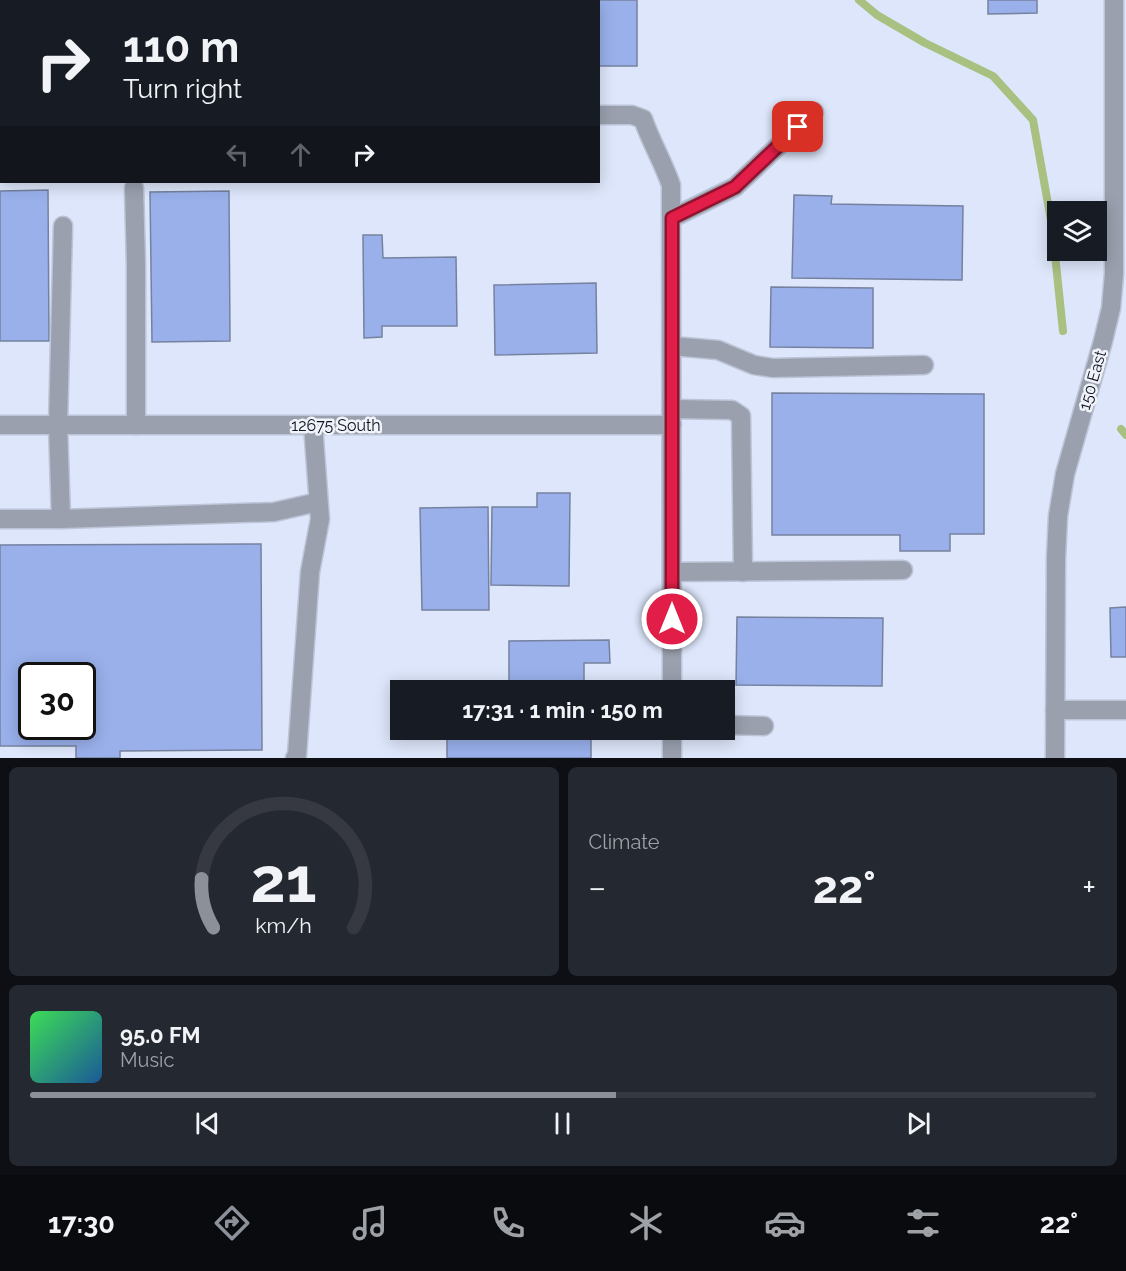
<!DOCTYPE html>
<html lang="en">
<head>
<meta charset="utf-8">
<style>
  :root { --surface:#171b24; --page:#242831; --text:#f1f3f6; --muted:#9ea1a6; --line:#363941; --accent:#8c9099 }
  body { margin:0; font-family:Raleway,sans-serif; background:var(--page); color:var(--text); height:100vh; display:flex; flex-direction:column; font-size:22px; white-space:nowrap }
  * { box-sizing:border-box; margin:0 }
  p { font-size:20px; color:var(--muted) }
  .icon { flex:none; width:33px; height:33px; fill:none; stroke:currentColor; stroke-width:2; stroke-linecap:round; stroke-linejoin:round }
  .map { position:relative; height:758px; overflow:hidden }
  .details { display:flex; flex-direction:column; gap:9px; padding:9px; background:#0d0f14; flex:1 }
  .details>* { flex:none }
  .guide { position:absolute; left:0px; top:0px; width:600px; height:183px; box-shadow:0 3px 15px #0003; background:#171b24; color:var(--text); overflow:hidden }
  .buttons { position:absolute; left:1047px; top:201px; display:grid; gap:12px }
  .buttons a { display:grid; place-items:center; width:60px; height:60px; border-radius:0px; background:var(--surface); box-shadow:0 3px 15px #0003; font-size:30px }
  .speed { position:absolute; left:18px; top:662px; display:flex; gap:12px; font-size:30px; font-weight:700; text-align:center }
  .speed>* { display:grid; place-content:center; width:78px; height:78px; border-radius:50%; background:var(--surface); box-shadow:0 3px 15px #0003; line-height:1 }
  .speed .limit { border:3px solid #111; border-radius:9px; background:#fff; color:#111 }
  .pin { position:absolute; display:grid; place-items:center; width:51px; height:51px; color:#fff; margin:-26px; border-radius:12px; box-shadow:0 3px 9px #0006 }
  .me { position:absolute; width:66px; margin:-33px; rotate:0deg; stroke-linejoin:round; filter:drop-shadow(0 0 4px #0008) }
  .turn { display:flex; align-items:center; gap:21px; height:126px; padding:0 24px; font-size:27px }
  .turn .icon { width:78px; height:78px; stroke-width:2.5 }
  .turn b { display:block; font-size:42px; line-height:51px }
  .lanes { display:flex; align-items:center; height:57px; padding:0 24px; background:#0003; justify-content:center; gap:30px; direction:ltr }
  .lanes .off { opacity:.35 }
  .big { font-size:45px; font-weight:700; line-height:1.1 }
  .details .tile { flex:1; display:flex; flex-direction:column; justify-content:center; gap:9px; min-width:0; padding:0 21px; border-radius:9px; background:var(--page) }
  .details .dial { align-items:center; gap:0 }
  .dial svg { height:156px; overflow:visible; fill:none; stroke:var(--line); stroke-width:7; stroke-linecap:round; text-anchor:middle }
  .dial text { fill:var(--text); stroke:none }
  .song { display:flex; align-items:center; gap:18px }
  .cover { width:72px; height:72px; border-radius:9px; background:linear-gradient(135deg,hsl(130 70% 55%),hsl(210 70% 35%)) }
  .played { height:6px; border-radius:3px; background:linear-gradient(90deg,var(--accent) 55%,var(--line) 55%) }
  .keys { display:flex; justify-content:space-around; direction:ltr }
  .heat { display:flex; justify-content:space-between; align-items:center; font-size:33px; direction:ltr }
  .details .tiles { flex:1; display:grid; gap:9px; grid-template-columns:1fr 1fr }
  .tile:last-child { grid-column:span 2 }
  .trip { position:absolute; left:390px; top:680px; width:345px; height:60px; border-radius:0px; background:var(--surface); box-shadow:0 3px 15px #0003; font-weight:700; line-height:60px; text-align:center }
  .tabs { display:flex; height:96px; justify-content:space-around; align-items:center; background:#090b0e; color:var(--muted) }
  .tabs .icon { width:42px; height:42px }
  .tabs .selected { color:var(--accent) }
  .tabs b { font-size:27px; color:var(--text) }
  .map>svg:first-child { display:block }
</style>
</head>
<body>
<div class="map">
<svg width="1126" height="758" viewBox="0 0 1126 758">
  <rect width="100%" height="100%" fill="#dde6fa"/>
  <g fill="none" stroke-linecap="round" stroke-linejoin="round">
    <!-- stream -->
    <g stroke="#a8c080" stroke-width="8">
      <path d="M859,0L877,15L925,43L993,76L1033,120L1052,226L1063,331"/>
      <path d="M1121,429L1126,435"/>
    </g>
  </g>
  <!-- building -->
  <g fill="#99b0eb" stroke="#75819f" stroke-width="1.5" fill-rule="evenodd">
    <rect x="71" y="0" width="81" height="2"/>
    <path d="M371,0H637V66H598V2H371Z"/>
    <path d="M988,0H1037V13L988,14Z"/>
    <path d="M48,190L49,341H0V191Z"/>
    <path d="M229,191L230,341L152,342L150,192Z"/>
    <path d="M794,195L832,196L831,204L963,206L962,280L792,278Z"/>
    <path d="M363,235H382L383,258L456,257L457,326H382V337L364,338Z"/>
    <path d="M596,283L597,353L495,355L494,285Z"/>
    <path d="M771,287L873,288V348L770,347Z"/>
    <path d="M772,393L984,394V534H950V551H900V535H772Z"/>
    <path d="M537,493H570L569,586L491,585L492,507H537Z"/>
    <path d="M488,507L489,610H422L420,508Z"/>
    <path d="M261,544L262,750L120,751V758H76V746H0V545ZM32,675H82V726H32Z"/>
    <path d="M1126,607V657H1111L1110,608Z"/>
    <path d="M737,617L883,618L882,686L736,685Z"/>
    <path d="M609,640L610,663H584V682H509V641Z"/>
    <rect x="447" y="729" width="144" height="29"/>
  </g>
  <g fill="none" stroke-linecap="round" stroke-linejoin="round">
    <defs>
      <g id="minor">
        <path d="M210,2V0"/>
        <path d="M0,73H2"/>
        <path d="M598,115H632L643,119C651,142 663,162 671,185L672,690"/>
        <path d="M0,143H2"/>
        <path d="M134,188L136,264V425"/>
        <path d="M672,218L735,187L814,112"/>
        <path d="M63,226L58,425L61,519L274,512L318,502"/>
        <path d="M672,346L718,350L754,365L773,368L924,365"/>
        <path d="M672,409L732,410L741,416L743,572"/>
        <path d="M0,425H672"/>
        <path d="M0,519H61"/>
        <path d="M672,572L903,570"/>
        <path d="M1055,710H1126"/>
        <path d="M724,725L764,726"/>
        <path d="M672,729V758"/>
        <path d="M295,758L297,755L310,572L320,519L313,425"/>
        <path d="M1055,758L1056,558L1058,516L1065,474L1103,341L1111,308L1114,274V0"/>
      </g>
    </defs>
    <!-- minor casing -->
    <use href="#minor" stroke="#bcc4d7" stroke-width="21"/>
    <!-- minor -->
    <use href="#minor" stroke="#9aa0ae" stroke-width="18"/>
  </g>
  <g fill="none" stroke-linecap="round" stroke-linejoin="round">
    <defs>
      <path id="route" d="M672,619V218L735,187L798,127"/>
    </defs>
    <!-- route casing -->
    <use href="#route" stroke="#92132f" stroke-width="15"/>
    <!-- route -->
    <use href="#route" stroke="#e11d48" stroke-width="10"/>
  </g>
  <g text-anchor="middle" stroke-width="5" stroke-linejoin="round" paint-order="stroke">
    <!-- street labels -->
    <g font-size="16" fill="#0d121d" stroke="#f0f3fa">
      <text transform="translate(1092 380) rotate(-74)" y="6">150 East</text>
      <text x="336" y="431">12675 South</text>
    </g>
  </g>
</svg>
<div class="buttons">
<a><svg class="icon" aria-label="layers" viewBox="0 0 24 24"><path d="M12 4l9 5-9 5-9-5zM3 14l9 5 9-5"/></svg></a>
</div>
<div class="speed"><div class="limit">30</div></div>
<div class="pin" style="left:798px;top:127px;background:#d93025"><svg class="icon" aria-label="arrive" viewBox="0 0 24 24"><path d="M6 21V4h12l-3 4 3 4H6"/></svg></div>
<svg class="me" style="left:672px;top:619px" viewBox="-20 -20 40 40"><circle r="17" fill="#e11d48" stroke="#fff" stroke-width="3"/><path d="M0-11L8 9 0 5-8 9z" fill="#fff"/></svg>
<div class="trip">17:31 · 1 min · 150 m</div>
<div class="guide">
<div class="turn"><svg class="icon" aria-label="right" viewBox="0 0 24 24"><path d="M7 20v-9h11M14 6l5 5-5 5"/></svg><div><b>110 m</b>Turn right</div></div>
<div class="lanes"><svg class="icon off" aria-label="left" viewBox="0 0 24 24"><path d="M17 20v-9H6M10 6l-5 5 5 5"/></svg><svg class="icon off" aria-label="ahead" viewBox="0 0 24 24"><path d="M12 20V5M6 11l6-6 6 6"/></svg><svg class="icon" aria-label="right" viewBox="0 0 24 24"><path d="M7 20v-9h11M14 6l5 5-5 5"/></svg></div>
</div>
</div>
<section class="details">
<div class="tiles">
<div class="tile dial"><svg viewBox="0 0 100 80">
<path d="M14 69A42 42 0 1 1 86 69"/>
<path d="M14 69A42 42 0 0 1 8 44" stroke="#8c9099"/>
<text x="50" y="56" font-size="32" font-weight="700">21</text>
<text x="50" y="72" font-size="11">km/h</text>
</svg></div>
<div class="tile"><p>Climate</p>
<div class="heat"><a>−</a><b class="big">22°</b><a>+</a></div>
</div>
<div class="tile">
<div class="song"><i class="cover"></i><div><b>95.0 FM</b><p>Music</p></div></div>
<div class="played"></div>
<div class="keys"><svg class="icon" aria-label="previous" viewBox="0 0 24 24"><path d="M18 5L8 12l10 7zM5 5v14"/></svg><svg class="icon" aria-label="pause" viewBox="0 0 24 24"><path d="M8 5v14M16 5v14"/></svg><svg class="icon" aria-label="next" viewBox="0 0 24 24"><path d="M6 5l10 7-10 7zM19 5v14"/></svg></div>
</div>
</div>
</section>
<nav class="tabs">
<b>17:30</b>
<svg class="icon selected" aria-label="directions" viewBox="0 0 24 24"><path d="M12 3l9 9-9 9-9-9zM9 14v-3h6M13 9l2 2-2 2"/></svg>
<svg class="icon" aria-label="music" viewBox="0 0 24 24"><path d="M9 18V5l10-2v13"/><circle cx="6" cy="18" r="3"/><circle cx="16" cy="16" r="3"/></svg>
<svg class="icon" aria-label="phone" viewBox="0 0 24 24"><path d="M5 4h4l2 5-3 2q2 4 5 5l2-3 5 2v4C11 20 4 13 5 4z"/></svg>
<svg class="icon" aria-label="climate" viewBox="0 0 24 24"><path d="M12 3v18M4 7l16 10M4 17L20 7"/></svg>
<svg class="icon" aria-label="car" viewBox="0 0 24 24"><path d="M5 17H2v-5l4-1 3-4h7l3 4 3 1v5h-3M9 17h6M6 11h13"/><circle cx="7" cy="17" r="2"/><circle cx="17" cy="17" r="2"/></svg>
<svg class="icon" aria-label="filters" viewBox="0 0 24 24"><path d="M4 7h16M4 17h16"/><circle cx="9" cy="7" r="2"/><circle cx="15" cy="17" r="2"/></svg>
<b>22°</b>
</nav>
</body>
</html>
